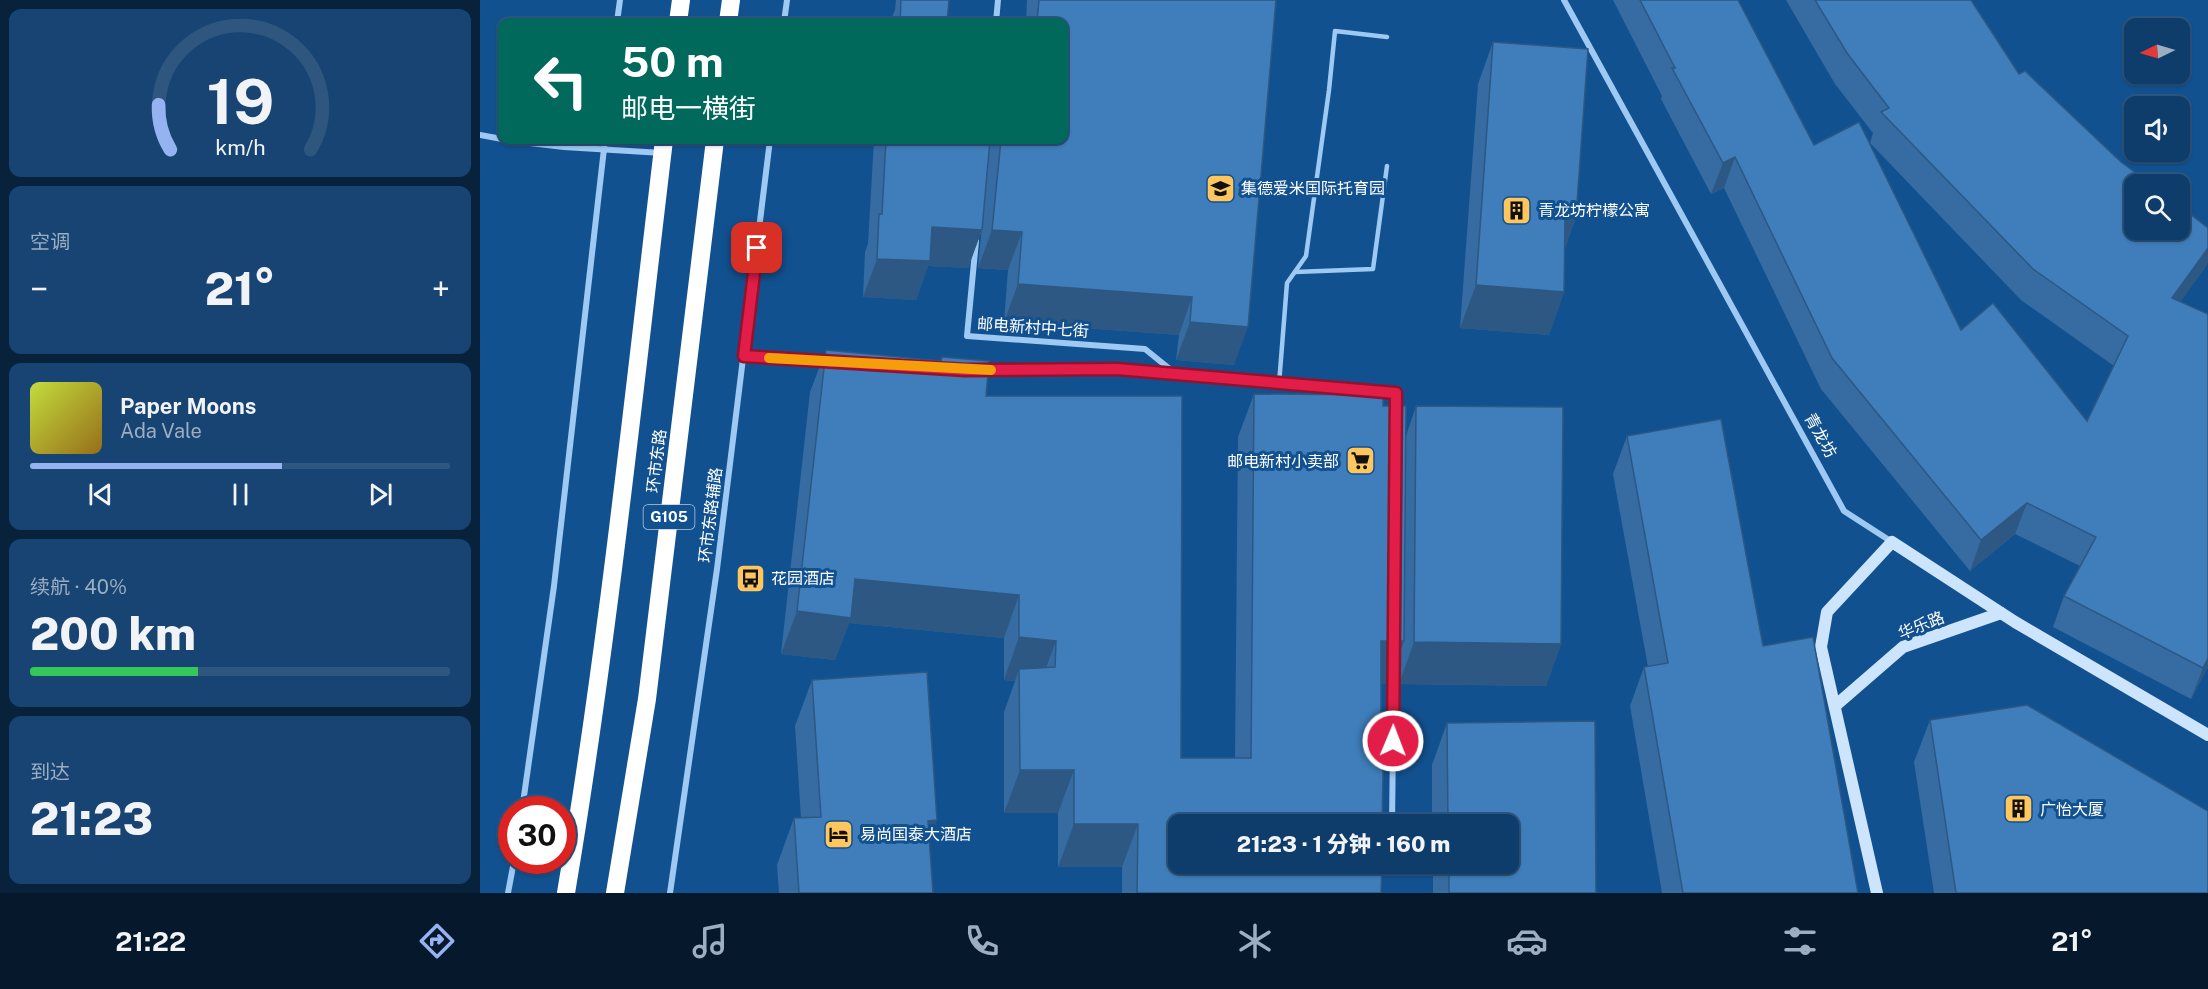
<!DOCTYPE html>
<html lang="zh">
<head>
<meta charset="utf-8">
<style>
  :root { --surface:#0e3d6c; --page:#174472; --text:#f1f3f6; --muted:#9baec2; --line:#2e567f; --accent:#95b2f1 }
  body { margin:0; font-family:"Public Sans","Noto Sans SC",sans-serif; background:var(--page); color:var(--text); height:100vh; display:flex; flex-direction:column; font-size:22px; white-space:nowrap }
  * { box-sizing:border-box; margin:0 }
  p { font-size:20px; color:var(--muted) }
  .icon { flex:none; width:33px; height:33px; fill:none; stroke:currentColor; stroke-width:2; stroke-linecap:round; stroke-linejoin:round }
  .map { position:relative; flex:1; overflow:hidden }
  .side { display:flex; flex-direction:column; gap:9px; padding:9px; background:#08223b; width:480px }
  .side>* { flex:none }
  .banner { position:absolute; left:18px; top:18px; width:570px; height:126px; border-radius:12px; box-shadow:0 2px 4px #0004,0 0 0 2px var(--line); background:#00695c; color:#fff; overflow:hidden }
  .needle { width:39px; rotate:265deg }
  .tools { position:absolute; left:1644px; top:18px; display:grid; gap:12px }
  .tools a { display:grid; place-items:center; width:66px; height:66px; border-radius:12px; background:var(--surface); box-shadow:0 2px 4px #0004,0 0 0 2px var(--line); font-size:30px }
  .speed { position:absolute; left:18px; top:796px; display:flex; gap:12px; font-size:30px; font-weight:700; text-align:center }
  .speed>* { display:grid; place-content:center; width:78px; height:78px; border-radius:50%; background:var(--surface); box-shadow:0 2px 4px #0004,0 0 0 2px var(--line); line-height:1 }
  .speed .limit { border:9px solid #d22; background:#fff; color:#111 }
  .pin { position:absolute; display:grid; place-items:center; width:51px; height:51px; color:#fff; margin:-26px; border-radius:12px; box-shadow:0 3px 9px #0006 }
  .me { position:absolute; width:66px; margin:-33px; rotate:1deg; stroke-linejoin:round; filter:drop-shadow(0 0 4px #0008) }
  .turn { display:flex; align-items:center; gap:21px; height:126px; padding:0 24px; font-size:27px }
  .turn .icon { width:78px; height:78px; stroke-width:2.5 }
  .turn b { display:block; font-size:42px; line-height:51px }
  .big { font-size:45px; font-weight:800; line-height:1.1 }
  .side .tile { flex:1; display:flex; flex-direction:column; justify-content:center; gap:9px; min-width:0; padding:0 21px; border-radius:12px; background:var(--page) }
  .side .dial { align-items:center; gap:0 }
  .dial svg { height:156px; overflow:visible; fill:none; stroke:var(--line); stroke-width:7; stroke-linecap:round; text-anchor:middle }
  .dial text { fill:var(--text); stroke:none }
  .song { display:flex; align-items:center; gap:18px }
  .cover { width:72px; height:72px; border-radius:9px; background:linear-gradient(135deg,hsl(70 70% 55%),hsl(40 70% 35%)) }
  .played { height:6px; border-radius:3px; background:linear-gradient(90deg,var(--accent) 60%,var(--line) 60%) }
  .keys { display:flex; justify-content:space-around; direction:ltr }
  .heat { display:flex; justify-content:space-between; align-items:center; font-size:33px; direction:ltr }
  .charge { height:9px; border-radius:4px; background:linear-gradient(90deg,#34c759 40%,var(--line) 0) }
  .trip { position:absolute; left:688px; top:814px; width:351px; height:60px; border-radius:12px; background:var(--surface); box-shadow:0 2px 4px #0004,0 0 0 2px var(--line); font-weight:800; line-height:60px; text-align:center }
  .tabs { display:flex; height:96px; justify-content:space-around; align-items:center; background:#06182b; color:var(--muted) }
  .tabs .icon { width:42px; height:42px }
  .tabs .on { color:var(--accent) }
  .tabs b { font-size:27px; color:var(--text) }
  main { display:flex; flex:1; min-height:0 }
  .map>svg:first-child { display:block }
</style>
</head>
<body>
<main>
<section class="side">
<div class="tile dial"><svg viewBox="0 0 100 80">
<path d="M14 69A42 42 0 1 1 86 69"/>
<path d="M14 69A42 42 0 0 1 8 46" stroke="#95b2f1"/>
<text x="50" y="56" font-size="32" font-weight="700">19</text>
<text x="50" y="72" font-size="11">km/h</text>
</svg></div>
<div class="tile"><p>空调</p>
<div class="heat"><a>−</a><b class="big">21°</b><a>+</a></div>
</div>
<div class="tile">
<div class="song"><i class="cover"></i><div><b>Paper Moons</b><p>Ada Vale</p></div></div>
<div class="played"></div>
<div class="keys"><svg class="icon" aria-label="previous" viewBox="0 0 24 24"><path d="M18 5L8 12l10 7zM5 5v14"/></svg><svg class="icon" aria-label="pause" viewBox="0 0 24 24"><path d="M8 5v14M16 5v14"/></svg><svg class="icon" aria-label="next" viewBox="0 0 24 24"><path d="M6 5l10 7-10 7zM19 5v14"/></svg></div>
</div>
<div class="tile"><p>续航 · 40%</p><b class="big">200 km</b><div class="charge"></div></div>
<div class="tile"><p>到达</p><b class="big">21:23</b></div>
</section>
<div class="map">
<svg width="1728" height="893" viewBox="0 0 1728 893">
  <rect width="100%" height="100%" fill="#125190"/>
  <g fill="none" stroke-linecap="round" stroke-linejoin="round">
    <!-- lane -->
    <g stroke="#9dc9f2" stroke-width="4.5">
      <path d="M815,272L893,269L907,166"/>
      <path d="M799,384L807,283L826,256L849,90L855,31L907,37"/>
    </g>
    <!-- street -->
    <g stroke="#9dc9f2" stroke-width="6">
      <path d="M1084,0L1364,511L1412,542"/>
      <path d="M137,22L140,0"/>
      <path d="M304,22L307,0"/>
      <path d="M516,22L518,0"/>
      <path d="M0,135L22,139"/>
      <path d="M24,140L84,147L182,153"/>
      <path d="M496,241L487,336L665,349L696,374"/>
      <path d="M264,356L347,362"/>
      <path d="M501,370L637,369L916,393V414"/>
      <path d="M42,810L74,586L125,140"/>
      <path d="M912,825L914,661"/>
      <path d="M28,893L34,861"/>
      <path d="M190,893L237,569L290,140"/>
    </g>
    <!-- secondary -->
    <g stroke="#cce4fc" stroke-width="12">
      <path d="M1355,706L1423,647L1521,613"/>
      <path d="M1397,893L1341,647L1347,612L1412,542L1535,622L1728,735"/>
    </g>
    <!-- highway -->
    <g stroke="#fff" stroke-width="18">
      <path d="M198,22L201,0"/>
      <path d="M248,22L251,0"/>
      <path d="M86,893C128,643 154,391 184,140"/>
      <path d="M135,893L167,699L235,140"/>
    </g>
  </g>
  <!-- wall -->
  <g fill="#366ca1">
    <path d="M416,0H469L467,22H410L415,10Z"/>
    <path d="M547,0H796L754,365L696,360L699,335L524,322L528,270L498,268L510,140L502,230L488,268L448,266L436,300L383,297L385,252L388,244L394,140H584V22H546Z"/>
    <path d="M1133,0H1258L1334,145L1481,330L1607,421L1634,366L1541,300L1390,143L1393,133L1355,84L1306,0H1491L1539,74L1641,162L1728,228V261L1726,266L1700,302L1728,314V667L1711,699L1573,627L1584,596L1600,566L1535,534L1490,571L1341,389L1244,188L1231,194L1181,99L1182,96Z"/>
    <path d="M1013,42L1096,217L1085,248L1084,292L1069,335L980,328L998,84Z"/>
    <path d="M346,350L460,361L462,357L506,396L701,758H755L758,437L774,394L903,406L926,436L936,406L1081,644L1066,686L919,684V654L908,684H901V893H642V867H578V813H524V712L535,681L524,680V638L369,623L355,660L301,654L330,392Z"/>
    <path d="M1147,436L1283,646L1378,893H1182L1150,706L1164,667H1168L1133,474Z"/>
    <path d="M332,680L449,842L453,893H299L297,865L314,818H321L315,726Z"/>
    <path d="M1450,720L1728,893H1454L1434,762Z"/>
    <path d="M967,723L1116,893H953V864H1029V825H952V765Z"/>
  </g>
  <!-- shaded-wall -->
  <g fill="#2c5883">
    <path d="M1255,157L1244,188L1231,194L1243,163Z"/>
    <path d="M1096,217L1081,259L1085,218Z"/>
    <path d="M452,227L502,230L488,268L448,266L436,300L383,297L397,259Z"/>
    <path d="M512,230L542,232L528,270L498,268Z"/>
    <path d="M1728,248V261L1726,266L1681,329L1692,298Z"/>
    <path d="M538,284L712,297L699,335L524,322Z"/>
    <path d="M996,285L1084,292L1069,335L980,328Z"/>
    <path d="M710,322L768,327L754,365L696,360Z"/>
    <path d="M1547,503L1535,534L1490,571L1501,540Z"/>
    <path d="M375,579L539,595L524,638L369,623L355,660L301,654L317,611Z"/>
    <path d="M539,637L576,641L560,684L539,669L535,681L524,680Z"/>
    <path d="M901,641H924L908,684H886Z"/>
    <path d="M934,642L1081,644L1066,686L919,684Z"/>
    <path d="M1728,658V667L1711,699L1723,668Z"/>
    <path d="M540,770H594L578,813H524Z"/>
    <path d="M457,820L440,867L448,821Z"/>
    <path d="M594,824H658L642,867H578Z"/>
  </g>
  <!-- building -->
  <g fill="#3f7ebb" stroke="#2c5883" stroke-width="1.5">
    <path d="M421,0H469L467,22H420Z"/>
    <path d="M559,0H796L768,327L710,322L712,297L538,284L542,232L512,230L521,140H584V22H557Z"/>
    <path d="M1160,0H1258L1334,145L1379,122L1481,330L1513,303L1607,421L1648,336L1553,269L1401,112L1409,108L1367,53L1335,0H1491L1539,74L1545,71L1641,162L1671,184H1654V230H1700V206L1728,228V248L1692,298L1728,314V658L1723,668L1584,596L1616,537L1547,503L1501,540L1352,358L1255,157L1243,163L1192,68H1195Z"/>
    <path d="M1013,42L1108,49L1096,217L1085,218L1084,292L996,285Z"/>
    <path d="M406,140H510L502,230L452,227L450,261L397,259L399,214H402Z"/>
    <path d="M346,350L461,361L462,357L509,361L506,396H702L701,758H771L774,394L903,395V406H926L924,641H901V723H904L902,825H699V864H902L901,893H657L658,824H594V770H540L539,669L575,667L576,641L539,637V595L375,579L371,618L317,611Z"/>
    <path d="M936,406L1083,407L1081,644L934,642Z"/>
    <path d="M1241,419L1283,646L1333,637L1378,893H1203L1164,667L1188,663L1147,436Z"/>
    <path d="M447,672L457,820L448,821L453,893H319L314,818L341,817L332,680Z"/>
    <path d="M1547,705L1728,811V893H1476L1450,720Z"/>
    <path d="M1115,721L1116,893H969V864H1029V825H968L967,723Z"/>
  </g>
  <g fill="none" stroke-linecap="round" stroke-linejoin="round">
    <defs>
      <path id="route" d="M277,248L264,356L485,370L637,369L916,393L913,741"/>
    </defs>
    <!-- route casing -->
    <use href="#route" stroke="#92132f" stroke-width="15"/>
    <!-- route -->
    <use href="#route" stroke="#e11d48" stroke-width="10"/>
    <!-- slow -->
    <path stroke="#f59e0b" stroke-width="10" d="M289,358L511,370"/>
  </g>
  <!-- icons -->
  <defs>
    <symbol id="school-square" viewBox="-11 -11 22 22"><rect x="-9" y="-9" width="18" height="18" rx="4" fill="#ffc65e" stroke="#125190"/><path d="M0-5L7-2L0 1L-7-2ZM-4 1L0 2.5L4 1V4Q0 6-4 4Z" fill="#111"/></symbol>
    <symbol id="building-square" viewBox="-11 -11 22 22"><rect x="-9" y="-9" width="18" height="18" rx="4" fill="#ffc65e" stroke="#125190"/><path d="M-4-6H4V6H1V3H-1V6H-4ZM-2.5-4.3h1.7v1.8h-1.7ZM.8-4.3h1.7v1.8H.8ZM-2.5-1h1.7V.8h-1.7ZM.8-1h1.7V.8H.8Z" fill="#111"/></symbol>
    <symbol id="supermarket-square" viewBox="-11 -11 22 22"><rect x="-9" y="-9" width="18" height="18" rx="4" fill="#ffc65e" stroke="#125190"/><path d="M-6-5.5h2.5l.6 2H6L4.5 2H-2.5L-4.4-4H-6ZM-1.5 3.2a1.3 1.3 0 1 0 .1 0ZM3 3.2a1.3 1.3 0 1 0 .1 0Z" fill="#111"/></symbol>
    <symbol id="bus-square" viewBox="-11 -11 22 22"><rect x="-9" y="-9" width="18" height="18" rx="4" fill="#ffc65e" stroke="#125190"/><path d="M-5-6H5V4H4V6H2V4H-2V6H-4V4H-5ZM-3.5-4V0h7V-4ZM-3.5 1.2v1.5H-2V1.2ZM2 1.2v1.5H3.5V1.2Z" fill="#111"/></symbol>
    <symbol id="hotel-square" viewBox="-11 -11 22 22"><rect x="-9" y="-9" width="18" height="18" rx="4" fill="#ffc65e" stroke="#125190"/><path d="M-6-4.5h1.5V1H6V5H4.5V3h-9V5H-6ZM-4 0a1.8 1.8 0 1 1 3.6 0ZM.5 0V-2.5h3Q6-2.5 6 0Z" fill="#111"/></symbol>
  </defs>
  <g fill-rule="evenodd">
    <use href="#school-square" x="724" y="172" width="33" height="33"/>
    <use href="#building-square" x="1020" y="194" width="33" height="33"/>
    <use href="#supermarket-square" x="864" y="444" width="33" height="33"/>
    <use href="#bus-square" x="254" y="562" width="33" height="33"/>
    <use href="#building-square" x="1522" y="792" width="33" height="33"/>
    <use href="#hotel-square" x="342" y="818" width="33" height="33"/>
  </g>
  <g text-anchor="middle" stroke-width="6" stroke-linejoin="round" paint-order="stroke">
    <!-- shield labels -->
    <rect fill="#125190" stroke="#b8cbde" stroke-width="1.5" x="163.5" y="505" width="51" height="24" rx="4.5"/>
    <g font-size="15" font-weight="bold" fill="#fff">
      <text x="189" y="522">G105</text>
    </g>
    <!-- poi labels -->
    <g font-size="16" fill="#fff" stroke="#125190" text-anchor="start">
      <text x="761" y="194">集德爱米国际托育园</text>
      <text x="1058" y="216">青龙坊柠檬公寓</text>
      <text x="859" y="467" text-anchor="end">邮电新村小卖部</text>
      <text x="291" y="584">花园酒店</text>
      <text x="1560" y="815">广怡大厦</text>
      <text x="380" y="840">易尚国泰大酒店</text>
    </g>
    <!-- street labels -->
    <g font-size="16" fill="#fff" stroke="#125190">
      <text transform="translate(553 327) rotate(4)" y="6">邮电新村中七街</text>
      <text transform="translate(1341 435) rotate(61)" y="6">青龙坊</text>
      <text transform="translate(176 461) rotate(-83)" y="6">环市东路</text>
      <text transform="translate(230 515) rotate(-83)" y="6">环市东路辅路</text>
      <text transform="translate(1441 625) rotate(-22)" y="6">华乐路</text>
    </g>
  </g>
</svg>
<div class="tools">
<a><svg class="needle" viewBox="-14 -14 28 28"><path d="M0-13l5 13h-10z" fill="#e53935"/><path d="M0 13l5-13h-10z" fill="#9baec2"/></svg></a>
<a><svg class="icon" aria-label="sound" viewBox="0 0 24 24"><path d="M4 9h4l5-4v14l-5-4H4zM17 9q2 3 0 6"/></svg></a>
<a><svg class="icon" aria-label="search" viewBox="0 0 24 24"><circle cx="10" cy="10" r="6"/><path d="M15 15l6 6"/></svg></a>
</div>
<div class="speed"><div class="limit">30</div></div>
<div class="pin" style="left:277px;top:248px;background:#d93025"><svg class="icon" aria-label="arrive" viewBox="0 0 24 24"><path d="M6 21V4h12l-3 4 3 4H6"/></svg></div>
<svg class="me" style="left:913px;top:741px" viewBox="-20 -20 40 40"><circle r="17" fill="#e11d48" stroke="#fff" stroke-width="3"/><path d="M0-11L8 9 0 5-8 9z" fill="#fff"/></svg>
<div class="trip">21:23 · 1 分钟 · 160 m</div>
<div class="banner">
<div class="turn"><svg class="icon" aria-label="left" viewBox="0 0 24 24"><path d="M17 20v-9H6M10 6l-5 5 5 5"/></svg><div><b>50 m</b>邮电一横街</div></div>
</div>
</div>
</main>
<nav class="tabs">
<b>21:22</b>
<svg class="icon on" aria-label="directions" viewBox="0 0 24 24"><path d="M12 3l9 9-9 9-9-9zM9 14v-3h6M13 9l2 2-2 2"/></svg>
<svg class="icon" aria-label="music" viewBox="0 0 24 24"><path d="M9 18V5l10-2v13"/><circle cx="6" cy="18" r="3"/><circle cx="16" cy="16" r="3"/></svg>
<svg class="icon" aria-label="phone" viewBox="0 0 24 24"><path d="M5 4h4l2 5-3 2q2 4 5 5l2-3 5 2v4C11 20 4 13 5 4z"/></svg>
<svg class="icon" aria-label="climate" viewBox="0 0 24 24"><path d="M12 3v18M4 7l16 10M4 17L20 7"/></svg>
<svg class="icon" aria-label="car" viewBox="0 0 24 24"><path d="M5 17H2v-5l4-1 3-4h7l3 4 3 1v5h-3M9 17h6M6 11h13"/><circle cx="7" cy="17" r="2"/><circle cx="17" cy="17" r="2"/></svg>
<svg class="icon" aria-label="filters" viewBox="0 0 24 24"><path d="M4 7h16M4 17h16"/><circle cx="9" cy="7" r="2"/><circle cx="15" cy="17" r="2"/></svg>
<b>21°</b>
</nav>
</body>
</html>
